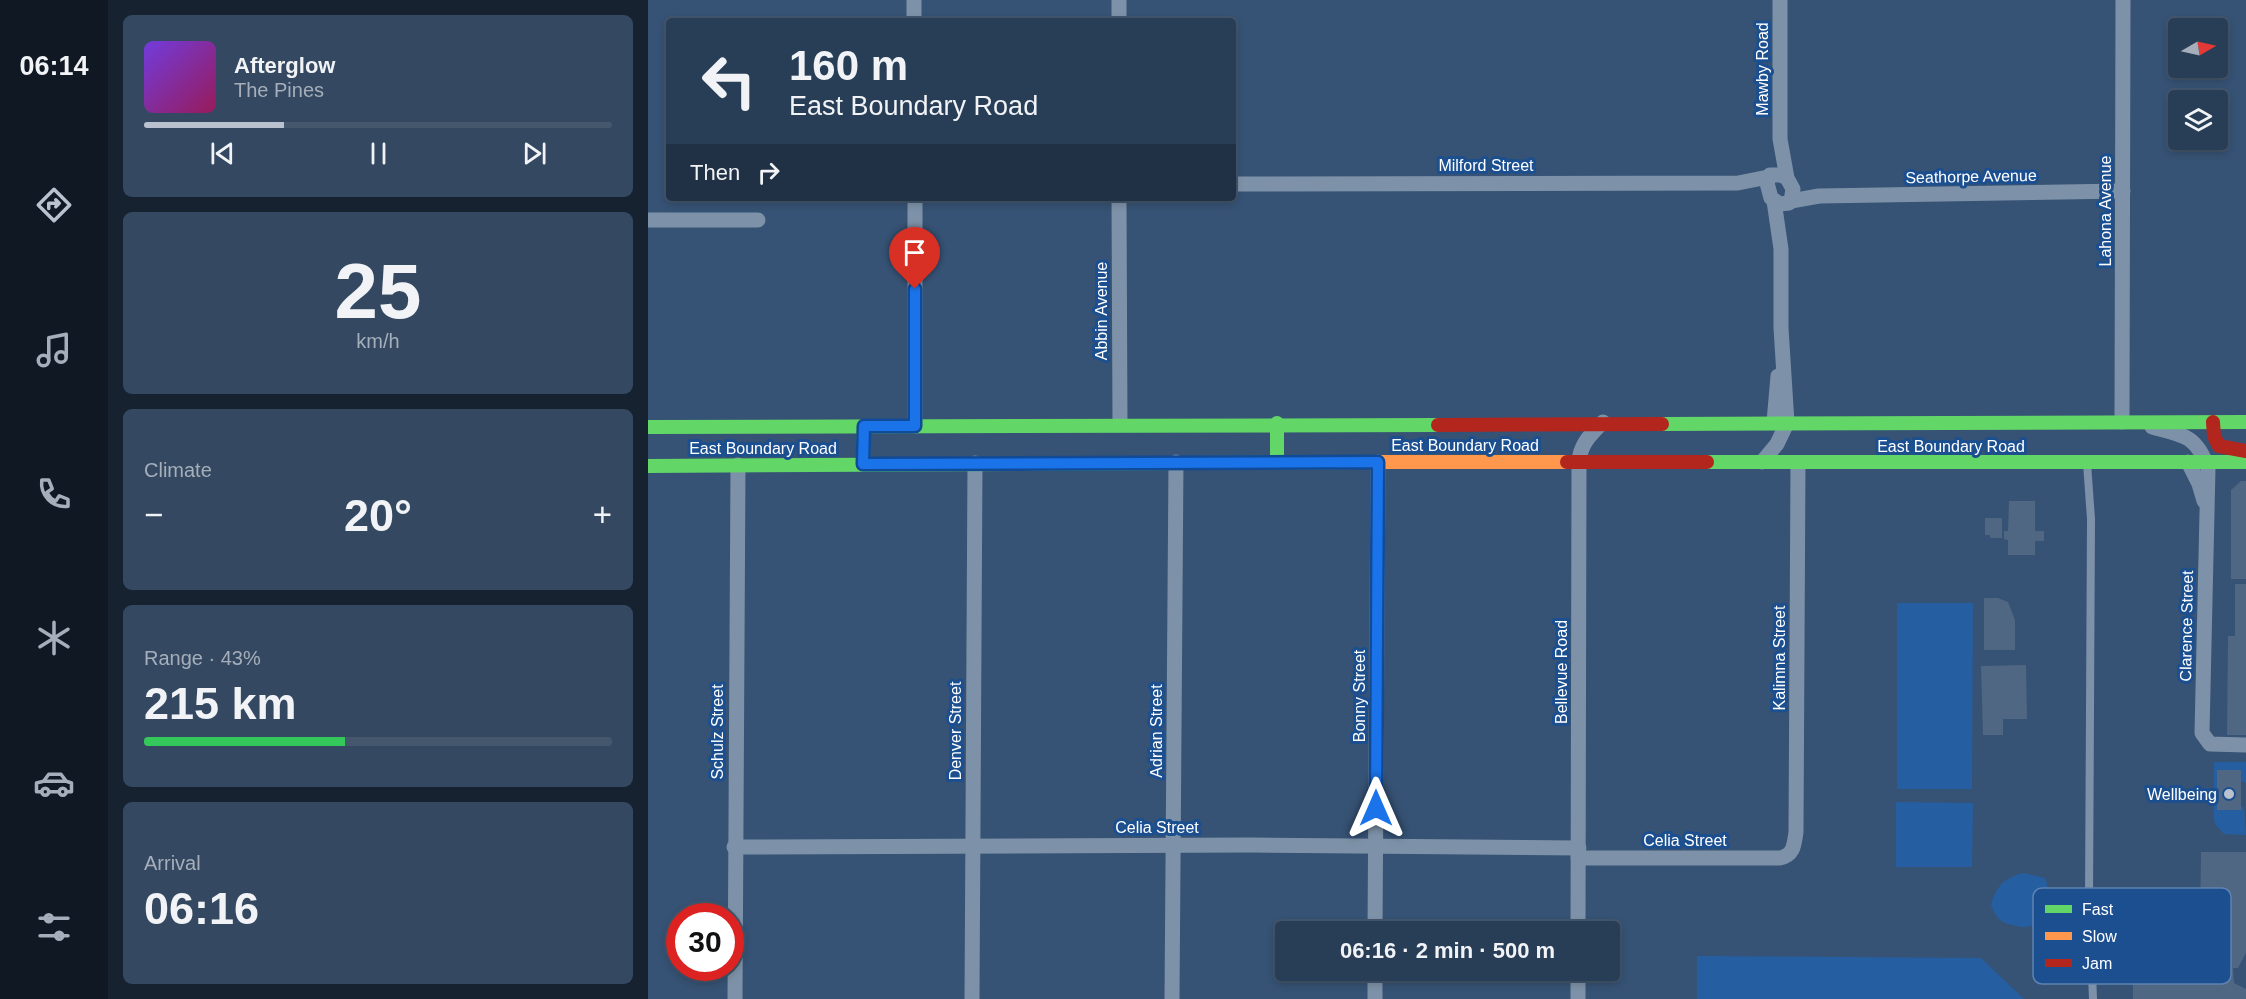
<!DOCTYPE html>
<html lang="en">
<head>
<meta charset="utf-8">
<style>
  :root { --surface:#283e57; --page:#344961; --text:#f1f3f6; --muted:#a5aeba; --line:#44576d; --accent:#b9c2ce }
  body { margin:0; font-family:Helvetica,sans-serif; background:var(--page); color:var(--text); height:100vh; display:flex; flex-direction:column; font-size:22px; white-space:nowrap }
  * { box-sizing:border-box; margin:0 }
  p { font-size:20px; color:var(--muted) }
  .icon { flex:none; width:33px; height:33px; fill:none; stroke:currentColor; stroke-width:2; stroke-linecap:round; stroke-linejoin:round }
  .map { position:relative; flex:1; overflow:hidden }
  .sheet { display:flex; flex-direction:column; gap:15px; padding:15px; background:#162230; width:540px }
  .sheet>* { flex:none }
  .banner { position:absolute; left:18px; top:18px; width:570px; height:183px; border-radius:6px; box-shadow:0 3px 9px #0003,0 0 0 2px var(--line); background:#283e57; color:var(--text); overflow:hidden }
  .needle { width:39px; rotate:81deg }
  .fabs { position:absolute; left:1520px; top:18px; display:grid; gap:12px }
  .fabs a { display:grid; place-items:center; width:60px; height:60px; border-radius:6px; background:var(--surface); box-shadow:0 3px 9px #0003,0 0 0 2px var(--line); font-size:30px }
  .speed { position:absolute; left:18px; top:903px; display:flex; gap:12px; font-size:30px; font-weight:700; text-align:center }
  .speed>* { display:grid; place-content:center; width:78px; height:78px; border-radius:50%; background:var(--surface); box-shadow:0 3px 9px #0003,0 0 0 2px var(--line); line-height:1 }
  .speed .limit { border:9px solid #d22; background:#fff; color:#111 }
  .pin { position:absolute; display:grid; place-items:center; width:51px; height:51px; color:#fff; margin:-62px -26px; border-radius:50% 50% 50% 0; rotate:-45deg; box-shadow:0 0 6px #0007 }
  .pin .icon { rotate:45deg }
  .me { position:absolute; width:66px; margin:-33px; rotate:0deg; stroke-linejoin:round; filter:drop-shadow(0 0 4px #0008) }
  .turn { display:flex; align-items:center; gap:21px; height:126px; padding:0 24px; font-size:27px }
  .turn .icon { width:78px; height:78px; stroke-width:2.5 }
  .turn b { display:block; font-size:42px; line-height:51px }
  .then { display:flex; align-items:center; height:57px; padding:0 24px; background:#0003; gap:12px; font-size:22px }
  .big { font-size:45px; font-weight:700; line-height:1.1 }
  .sheet .widget { flex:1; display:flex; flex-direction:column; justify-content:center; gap:9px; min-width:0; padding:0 21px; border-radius:9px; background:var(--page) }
  .sheet .dial { align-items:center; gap:0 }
  .dial b { font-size:78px; line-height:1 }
  .song { display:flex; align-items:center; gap:18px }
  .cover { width:72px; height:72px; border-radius:9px; background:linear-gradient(135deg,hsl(260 70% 55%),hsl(330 70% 35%)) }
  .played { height:6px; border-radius:3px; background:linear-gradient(90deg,var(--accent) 30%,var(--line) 30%) }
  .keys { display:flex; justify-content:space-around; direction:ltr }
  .heat { display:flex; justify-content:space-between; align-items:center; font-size:33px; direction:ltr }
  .charge { height:9px; border-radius:4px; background:linear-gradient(90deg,#34c759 43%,var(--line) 0) }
  .trip { position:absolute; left:627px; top:921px; width:345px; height:60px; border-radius:6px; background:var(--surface); box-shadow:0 3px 9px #0003,0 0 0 2px var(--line); font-weight:700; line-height:60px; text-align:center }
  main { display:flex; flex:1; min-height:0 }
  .tabs { display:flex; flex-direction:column; width:108px; justify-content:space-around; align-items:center; background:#101923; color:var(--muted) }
  .tabs .icon { width:42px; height:42px }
  .tabs .current { color:var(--accent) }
  .tabs b { font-size:27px; color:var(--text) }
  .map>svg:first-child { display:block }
</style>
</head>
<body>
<main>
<nav class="tabs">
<b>06:14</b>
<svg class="icon current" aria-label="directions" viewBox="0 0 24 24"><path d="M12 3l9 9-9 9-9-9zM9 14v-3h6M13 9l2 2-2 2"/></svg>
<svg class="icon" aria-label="music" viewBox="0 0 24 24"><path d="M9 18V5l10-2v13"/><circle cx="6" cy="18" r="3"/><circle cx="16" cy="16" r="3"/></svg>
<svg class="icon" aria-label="phone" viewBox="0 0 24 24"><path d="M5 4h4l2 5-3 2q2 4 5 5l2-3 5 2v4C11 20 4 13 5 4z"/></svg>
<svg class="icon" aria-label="climate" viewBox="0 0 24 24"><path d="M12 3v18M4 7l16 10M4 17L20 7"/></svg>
<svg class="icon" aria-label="car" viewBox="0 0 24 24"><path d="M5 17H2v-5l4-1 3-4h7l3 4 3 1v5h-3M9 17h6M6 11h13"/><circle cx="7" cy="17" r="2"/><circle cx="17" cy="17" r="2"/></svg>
<svg class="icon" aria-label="filters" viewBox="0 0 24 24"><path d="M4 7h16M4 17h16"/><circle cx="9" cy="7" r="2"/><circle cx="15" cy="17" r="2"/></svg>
</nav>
<section class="sheet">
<div class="widget">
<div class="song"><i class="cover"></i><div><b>Afterglow</b><p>The Pines</p></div></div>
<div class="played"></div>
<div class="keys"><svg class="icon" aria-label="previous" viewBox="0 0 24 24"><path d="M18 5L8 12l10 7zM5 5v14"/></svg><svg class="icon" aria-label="pause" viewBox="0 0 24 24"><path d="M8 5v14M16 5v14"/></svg><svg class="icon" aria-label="next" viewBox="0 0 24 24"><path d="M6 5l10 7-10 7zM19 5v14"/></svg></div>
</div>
<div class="widget dial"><b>25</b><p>km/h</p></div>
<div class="widget"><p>Climate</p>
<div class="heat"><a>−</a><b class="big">20°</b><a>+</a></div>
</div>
<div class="widget"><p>Range · 43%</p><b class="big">215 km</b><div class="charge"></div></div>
<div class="widget"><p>Arrival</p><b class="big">06:16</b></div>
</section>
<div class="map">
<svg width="1598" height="999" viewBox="0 0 1598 999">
  <rect width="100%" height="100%" fill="#365274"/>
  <!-- green -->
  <g fill="#265fa1">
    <path d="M1249,603H1325L1324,789H1249Z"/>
    <path d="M1566,762H1598V783L1569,771V810H1592L1593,807H1596L1598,835L1576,834L1567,824L1566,819Z"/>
    <path d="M1248,802L1325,803L1324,867H1248Z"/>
    <path d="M1376,873L1397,878C1406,902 1398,933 1367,926C1362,924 1354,923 1350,918C1347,915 1345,909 1343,905C1348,887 1356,877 1376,873Z"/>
    <path d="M1049,956L1333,958L1376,999H1049Z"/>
  </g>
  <!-- building -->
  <g fill="#506783">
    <path d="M1593,481H1598V579H1583V490Z"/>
    <path d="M1361,501H1387V531H1396V541H1387V555H1360V540L1356,539V531H1360Z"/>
    <path d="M1337,518H1354V538H1342V535H1337Z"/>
    <path d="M1587,584H1598V735H1579L1580,636H1587Z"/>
    <path d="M1336,598H1350L1360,602L1367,620V650H1336Z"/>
    <path d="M1378,665L1379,719H1355V735H1335L1333,666Z"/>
    <rect x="1569" y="770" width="24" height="40"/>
    <path d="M1553,852H1598V953L1590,968H1585L1586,983L1598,989V999H1485V932H1552Z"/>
  </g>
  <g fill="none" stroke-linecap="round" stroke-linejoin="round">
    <!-- lane -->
    <path stroke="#7d92a8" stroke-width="8" d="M1439,463L1443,519L1441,899L1445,999"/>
    <!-- street -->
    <g stroke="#7d92a8" stroke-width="15">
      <path d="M266,0V21"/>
      <path d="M1132,0V139L1139,178L1145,189L1143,201L1141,203L1132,204L1123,198L1119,183L1122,175H1133L1139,178"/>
      <path d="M471,21V0"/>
      <path d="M585,184L1090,183L1120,177"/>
      <path d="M267,198V426"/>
      <path d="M471,198L472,424"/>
      <path d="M1143,201L1171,196L1475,191"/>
      <path d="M0,220H110"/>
      <path d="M1126,422L1130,376"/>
      <path d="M1474,422L1475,0"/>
      <path d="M1504,427C1535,435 1548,435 1560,468L1554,733L1562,744L1598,745"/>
      <path d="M1114,462L1129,444L1139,423L1133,328V249L1126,201"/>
      <path d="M1540,462L1551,484L1556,501"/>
      <path d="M86,847L602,845L931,848"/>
      <path d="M930,858H1132C1146,855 1146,845 1148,832L1150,463"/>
      <path d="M727,932L730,462"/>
      <path d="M930,932L931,462C932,444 943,434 955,422"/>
      <path d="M87,999L90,465"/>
      <path d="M324,999L327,463"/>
      <path d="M524,999L528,462"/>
      <path d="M727,999V970"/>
      <path d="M930,999V970"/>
    </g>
    <!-- fast -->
    <g stroke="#63d668" stroke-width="14">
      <path d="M629,423V462"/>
      <path d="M1014,424L1598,422"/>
      <path d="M0,427L790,425"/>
      <path d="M1059,462H1598"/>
      <path d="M215,464L216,426"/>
      <path d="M0,466L714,462"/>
    </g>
    <!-- slow -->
    <path stroke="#ff974d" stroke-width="14" d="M714,462H919"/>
    <!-- jam -->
    <g stroke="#b3261e" stroke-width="14">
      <path d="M1565,422L1566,436L1571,446L1598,451"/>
      <path d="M790,425L1014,424"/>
      <path d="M919,462H1059"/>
    </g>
  </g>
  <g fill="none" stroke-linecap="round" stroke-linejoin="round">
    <defs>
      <path id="route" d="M267,289V426H216L215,464L730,462L728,808"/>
    </defs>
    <!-- route casing -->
    <use href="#route" stroke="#114b97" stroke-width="15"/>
    <!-- route -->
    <use href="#route" stroke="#1a73e8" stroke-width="10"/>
  </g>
  <!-- markers -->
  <circle fill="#b9c2ce" stroke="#1b4f8f" stroke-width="2" cx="1581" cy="794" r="6"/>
  <g text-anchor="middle" stroke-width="6" stroke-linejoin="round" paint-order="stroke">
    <!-- street labels -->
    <g font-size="16" fill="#fff" stroke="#1b4f8f">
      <text transform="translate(1114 69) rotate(-90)" y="6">Mawby Road</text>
      <text x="838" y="171">Milford Street</text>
      <text transform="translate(1323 176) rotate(-1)" y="6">Seathorpe Avenue</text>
      <text transform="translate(1457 211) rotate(-90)" y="6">Lahona Avenue</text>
      <text transform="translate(453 311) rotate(-90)" y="6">Abbin Avenue</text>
      <text x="817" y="451">East Boundary Road</text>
      <text x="1303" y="452">East Boundary Road</text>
      <text x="115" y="454">East Boundary Road</text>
      <text transform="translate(1538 626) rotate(-89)" y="6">Clarence Street</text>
      <text transform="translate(1131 658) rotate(-90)" y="6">Kalimna Street</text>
      <text transform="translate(913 672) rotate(-90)" y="6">Bellevue Road</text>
      <text transform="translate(711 696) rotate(-90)" y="6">Bonny Street</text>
      <text transform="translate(307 731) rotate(-90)" y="6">Denver Street</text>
      <text transform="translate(508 731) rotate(-90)" y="6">Adrian Street</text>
      <text transform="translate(69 732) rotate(-90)" y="6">Schulz Street</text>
      <text x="509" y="833">Celia Street</text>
      <text x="1037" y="846">Celia Street</text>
    </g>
    <!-- poi labels -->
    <g font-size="16" fill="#fff" stroke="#1b4f8f" text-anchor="end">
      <text x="1569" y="800">Wellbeing</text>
    </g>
  </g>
  <!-- legend -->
  <rect x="1385" y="888" width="198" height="96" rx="9" fill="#1b4f8f" stroke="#5f84b1" stroke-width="1.5"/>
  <rect x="1397" y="905" width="27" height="8" fill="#63d668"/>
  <rect x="1397" y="932" width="27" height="8" fill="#ff974d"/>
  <rect x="1397" y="959" width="27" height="8" fill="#b3261e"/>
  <g font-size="16" fill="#fff">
    <text x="1434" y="915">Fast</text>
    <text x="1434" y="942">Slow</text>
    <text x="1434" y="969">Jam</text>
  </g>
</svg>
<div class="fabs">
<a><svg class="needle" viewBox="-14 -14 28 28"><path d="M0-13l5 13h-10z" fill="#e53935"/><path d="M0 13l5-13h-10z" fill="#a5aeba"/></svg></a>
<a><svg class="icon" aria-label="layers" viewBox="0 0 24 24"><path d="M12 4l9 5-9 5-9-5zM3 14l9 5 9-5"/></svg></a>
</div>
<div class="speed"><div class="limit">30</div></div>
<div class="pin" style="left:267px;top:289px;background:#d93025"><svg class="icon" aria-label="arrive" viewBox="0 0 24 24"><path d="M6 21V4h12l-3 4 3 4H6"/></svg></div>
<svg class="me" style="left:728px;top:808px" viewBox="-20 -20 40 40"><path d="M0-17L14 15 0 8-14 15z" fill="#1a73e8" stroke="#fff" stroke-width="4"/></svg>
<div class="trip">06:16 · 2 min · 500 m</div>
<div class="banner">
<div class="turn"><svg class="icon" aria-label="left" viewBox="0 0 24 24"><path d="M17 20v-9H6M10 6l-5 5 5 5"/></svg><div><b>160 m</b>East Boundary Road</div></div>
<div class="then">Then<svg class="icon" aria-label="right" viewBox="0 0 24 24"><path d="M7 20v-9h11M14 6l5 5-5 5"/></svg></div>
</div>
</div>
</main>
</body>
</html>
